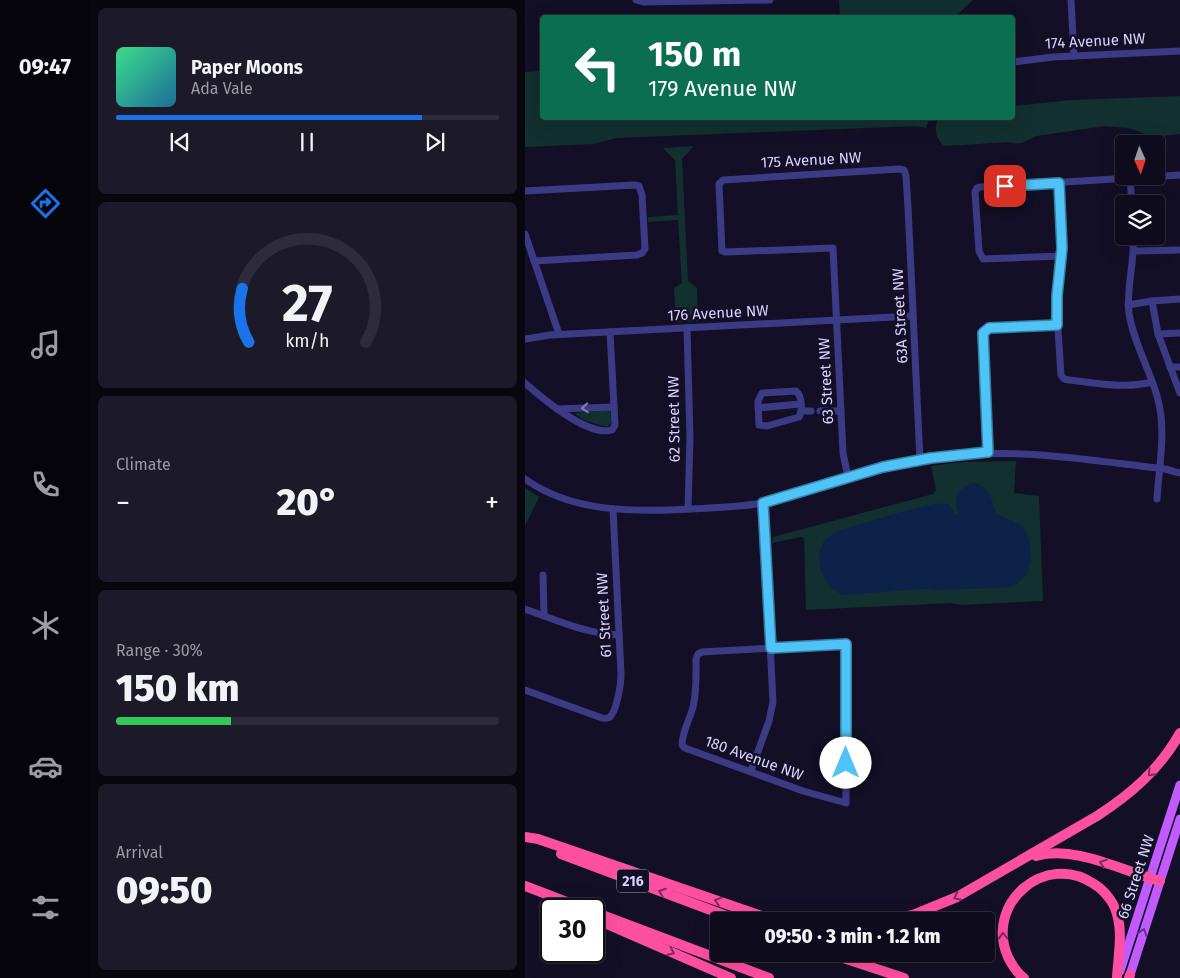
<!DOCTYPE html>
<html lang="en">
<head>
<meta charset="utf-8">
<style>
  :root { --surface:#0e0b1c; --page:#1c1929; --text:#f1f3f6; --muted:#9b9ba3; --line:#2e2b3b; --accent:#1a73e8 }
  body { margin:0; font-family:"Fira Sans",sans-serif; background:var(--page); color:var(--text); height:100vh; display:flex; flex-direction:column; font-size:19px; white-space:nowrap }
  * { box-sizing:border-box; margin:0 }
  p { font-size:16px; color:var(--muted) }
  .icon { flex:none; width:28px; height:28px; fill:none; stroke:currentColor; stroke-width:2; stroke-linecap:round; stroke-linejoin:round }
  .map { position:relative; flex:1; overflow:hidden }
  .drawer { display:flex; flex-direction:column; gap:8px; padding:8px; background:#08060f; width:435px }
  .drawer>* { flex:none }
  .top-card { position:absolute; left:15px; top:15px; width:475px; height:105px; border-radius:5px; box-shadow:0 5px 20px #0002,0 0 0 1px var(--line); background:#0b6e4f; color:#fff; overflow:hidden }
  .needle { width:32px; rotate:177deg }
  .controls { position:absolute; left:590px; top:135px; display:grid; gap:10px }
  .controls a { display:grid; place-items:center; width:50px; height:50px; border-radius:5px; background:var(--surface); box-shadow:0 5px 20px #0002,0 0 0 1px var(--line); font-size:25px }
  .speed { position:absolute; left:15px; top:898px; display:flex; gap:10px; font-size:25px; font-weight:700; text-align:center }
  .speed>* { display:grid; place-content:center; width:65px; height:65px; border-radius:50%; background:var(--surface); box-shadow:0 5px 20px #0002,0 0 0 1px var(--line); line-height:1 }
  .speed .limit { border:2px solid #111; border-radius:8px; background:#fff; color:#111 }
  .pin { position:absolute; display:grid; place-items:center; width:42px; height:42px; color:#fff; margin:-21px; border-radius:10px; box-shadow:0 2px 8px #0006 }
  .me { position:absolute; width:55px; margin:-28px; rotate:0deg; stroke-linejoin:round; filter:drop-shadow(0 0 4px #0008) }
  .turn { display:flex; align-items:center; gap:18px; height:105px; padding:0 25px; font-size:22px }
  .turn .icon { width:65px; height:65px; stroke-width:2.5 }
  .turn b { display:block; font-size:35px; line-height:42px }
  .big { font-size:38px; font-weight:800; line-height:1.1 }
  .drawer .tile { flex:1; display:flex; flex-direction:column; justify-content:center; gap:8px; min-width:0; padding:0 18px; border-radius:8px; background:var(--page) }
  .drawer .dial { align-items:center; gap:0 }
  .dial svg { height:130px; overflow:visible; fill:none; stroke:var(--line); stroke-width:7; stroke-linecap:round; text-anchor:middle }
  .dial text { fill:var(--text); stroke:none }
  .song { display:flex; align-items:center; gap:15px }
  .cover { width:60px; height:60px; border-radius:8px; background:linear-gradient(135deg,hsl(150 70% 55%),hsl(200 70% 35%)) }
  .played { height:5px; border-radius:2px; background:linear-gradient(90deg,var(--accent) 80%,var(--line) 80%) }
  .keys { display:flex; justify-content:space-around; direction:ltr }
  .heat { display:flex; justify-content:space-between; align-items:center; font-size:28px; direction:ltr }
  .charge { height:8px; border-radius:4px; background:linear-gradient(90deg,#34c759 30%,var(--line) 0) }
  .trip { position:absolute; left:185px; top:912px; width:285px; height:50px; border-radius:5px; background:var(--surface); box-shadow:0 5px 20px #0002,0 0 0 1px var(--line); font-weight:800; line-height:50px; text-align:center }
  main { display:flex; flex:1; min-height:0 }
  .dock { display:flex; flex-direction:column; width:90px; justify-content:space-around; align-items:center; background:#06040b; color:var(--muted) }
  .dock .icon { width:35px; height:35px }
  .dock .on { color:var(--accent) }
  .dock b { font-size:22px; color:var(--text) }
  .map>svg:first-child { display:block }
</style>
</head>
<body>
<main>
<nav class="dock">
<b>09:47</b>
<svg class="icon on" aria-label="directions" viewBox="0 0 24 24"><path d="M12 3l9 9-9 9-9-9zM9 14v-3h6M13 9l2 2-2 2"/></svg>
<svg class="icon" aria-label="music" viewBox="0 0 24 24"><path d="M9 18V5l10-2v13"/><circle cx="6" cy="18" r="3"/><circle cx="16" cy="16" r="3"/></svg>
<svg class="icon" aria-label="phone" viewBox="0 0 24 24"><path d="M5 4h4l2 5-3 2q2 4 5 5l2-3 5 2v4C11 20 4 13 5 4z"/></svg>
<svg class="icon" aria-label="climate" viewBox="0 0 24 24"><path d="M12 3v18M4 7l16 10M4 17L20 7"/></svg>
<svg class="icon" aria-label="car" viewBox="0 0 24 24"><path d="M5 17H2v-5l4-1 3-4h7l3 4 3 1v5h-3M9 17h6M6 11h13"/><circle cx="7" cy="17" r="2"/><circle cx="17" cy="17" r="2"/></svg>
<svg class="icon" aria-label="filters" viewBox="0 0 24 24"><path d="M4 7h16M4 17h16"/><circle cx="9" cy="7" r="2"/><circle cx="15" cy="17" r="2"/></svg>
</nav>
<section class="drawer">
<div class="tile">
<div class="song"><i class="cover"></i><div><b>Paper Moons</b><p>Ada Vale</p></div></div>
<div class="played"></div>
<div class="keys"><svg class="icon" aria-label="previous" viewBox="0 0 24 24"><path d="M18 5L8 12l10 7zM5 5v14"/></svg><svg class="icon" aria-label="pause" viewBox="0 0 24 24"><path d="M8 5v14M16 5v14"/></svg><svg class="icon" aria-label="next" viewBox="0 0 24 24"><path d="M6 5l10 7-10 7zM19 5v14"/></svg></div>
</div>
<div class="tile dial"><svg viewBox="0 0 100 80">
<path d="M14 69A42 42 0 1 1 86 69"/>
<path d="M14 69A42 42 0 0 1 10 36" stroke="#1a73e8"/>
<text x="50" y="56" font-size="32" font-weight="700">27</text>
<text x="50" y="72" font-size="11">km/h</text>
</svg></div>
<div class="tile"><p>Climate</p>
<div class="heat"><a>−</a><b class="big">20°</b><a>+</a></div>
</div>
<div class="tile"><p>Range · 30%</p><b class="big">150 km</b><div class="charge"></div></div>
<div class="tile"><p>Arrival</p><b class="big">09:50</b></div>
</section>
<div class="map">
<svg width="655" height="978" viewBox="0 0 655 978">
  <rect width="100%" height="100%" fill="#130f26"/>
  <!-- green -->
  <g fill="#12302f">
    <path d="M314,0H448L430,17L315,18Z"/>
    <path d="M17,71L18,118H405L401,128L390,126L92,138L69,144L0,147V72Z"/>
    <path d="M655,96V134L626,137L616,132L603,128L580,126L512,136C502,139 496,147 485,142L420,146C410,140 409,128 413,118H488V106L546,100Z"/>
    <path d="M169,146L157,159L163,281L172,288L173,321L151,322L149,288L157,283L153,220L123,222V217L153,215L150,160L138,148Z"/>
    <path d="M85,410L86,423L82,427C72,424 56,421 50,413Z"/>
    <path d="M491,461L489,493L514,496L518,601L436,605L427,603L281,610L279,538L276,537L247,543L248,537L408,494L411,490L406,466L438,462Z"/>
    <path d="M0,488L14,497L0,526Z"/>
  </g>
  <!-- water -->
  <path fill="#0c2248" d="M449,482C466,489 466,498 471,514L497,525L504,538L506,560L502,574L488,587L413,590L397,589L319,595C298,588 288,563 298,543C300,539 306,536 310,532C328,527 410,499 422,504C428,507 428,513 432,515L433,513C428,494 432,491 449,482Z"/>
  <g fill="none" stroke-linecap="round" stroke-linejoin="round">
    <!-- minor -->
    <g stroke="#3d3a85" stroke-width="7">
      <path d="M111,0L118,2L245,0"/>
      <path d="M546,0L549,56"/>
      <path d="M488,62L528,57L655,51"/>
      <path d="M605,179L607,204"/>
      <path d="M534,183L537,248L532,314L536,375L539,379L544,380C572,383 599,389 627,382"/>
      <path d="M0,191L109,185L114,186L117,195L120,249L117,253L112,255L9,261"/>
      <path d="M0,234L34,334"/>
      <path d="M608,236C610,262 601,287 604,313C608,341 624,368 632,396C642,429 634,465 632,499"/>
      <path d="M609,251L655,250"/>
      <path d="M536,256L458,259L454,251L450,192L452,188L456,187L655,175"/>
      <path d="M627,301L633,334L655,393"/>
      <path d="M603,305L627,301L655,299"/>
      <path d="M162,328L165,437L163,509"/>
      <path d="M633,334L655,333"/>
      <path d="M0,339L25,335L388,316"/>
      <path d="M645,367H655"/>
      <path d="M0,383C17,398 63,437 87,430L90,425L85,332"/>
      <path d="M271,391C277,396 278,410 274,417L242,426L234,425L233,401L237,393Z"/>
      <path d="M233,408L275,404"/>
      <path d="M32,409L89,407"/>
      <path d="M276,411H286"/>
      <path d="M295,411H316"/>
      <path d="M463,453L458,333L464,328L532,325"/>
      <path d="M323,477L318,453L308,248L200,252L197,251L194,184L198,180L374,169L379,170L381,176L383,207L395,460"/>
      <path d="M0,479C48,513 110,512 166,509C190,508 214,507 238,503C295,490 347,467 406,458C487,446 561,460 640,469L655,473"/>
      <path d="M18,575L19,616"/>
      <path d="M0,609C31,620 61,634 94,635"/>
      <path d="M321,644V803L278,791L160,748L157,745C157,732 165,719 168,707C172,691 171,675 171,659L173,654L177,652Z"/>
      <path d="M0,690L77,718C80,718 82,719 85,717C92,710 96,684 96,674L88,509"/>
      <path d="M226,771L244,721L248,702L238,503"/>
    </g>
    <!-- major -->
    <g stroke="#c25bff" stroke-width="9">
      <path d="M595,971L655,785"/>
      <path d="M604,978L655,819"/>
    </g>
    <!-- highway -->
    <g stroke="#ff4fa3" stroke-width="10">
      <path d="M0,837L13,839L248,920L256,921"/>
      <path d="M36,854L215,921"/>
      <path d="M511,856C551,845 597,871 635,881"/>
      <path d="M0,886L60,909"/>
      <path d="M69,912L244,978"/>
      <path d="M359,921L388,915L432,897L572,816C606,794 635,769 655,733"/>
      <path d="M77,922L206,978"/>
      <path d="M306,954L379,978"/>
      <path d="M499,978C492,973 487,965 483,957C459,903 521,851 569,884C579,890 589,902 592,914C598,934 593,957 592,978"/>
      <path d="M604,978L605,975"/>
    </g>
  </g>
  <!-- one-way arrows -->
  <defs><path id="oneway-chevron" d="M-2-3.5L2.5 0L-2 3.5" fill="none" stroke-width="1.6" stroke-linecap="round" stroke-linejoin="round" transform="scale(1.25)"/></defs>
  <use stroke="#837fbc" href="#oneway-chevron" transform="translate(60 408) rotate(176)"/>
  <g stroke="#7d2c5e">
    <use href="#oneway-chevron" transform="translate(626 773) rotate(133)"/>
    <use href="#oneway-chevron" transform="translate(578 863) rotate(-161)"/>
    <use href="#oneway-chevron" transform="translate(137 892) rotate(-160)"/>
    <use href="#oneway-chevron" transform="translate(432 897) rotate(154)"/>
    <use href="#oneway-chevron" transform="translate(193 901) rotate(-161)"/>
    <use href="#oneway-chevron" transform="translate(478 936) rotate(-92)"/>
    <use href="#oneway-chevron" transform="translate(146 952) rotate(24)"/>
  </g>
  <use stroke="#623188" href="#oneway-chevron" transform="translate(618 932) rotate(-72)"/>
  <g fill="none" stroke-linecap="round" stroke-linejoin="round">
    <defs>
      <path id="route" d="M321,763V644L246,648L238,503L358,467L406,458L463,452L458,333L464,328L532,325V296L537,248L534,183L480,186"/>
    </defs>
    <!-- route casing -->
    <use href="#route" stroke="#337fa1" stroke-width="12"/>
    <!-- route -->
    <use href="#route" stroke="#4fc3f7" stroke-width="9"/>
  </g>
  <g text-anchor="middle" stroke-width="5" stroke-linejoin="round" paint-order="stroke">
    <!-- shield labels -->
    <rect fill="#130f26" stroke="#9e99be" stroke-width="1" x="92" y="869.5" width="32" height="23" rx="4"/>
    <g font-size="14" font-weight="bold" fill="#d9d4ff">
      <text x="108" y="886">216</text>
    </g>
    <!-- street labels -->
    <g font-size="15" fill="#d9d4ff" stroke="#130f26">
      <text transform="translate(570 41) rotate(-3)" y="5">174 Avenue NW</text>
      <text transform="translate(286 160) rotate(-3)" y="5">175 Avenue NW</text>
      <text transform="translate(193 313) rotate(-3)" y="5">176 Avenue NW</text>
      <text transform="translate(375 316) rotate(-93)" y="5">63A Street NW</text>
      <text transform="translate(301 381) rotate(-93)" y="5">63 Street NW</text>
      <text transform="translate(149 419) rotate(-91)" y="5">62 Street NW</text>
      <text transform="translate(79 615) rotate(-93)" y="5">61 Street NW</text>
      <text transform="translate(229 758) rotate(20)" y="5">180 Avenue NW</text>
      <text transform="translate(611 877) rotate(-72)" y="5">66 Street NW</text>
    </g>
  </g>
</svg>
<div class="controls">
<a><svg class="needle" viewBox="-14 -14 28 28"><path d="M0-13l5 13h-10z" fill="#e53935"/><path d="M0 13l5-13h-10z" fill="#9b9ba3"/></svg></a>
<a><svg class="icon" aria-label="layers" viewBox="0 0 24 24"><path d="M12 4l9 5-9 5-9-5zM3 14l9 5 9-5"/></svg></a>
</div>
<div class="speed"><div class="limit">30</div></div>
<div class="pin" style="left:480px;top:186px;background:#d93025"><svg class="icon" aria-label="arrive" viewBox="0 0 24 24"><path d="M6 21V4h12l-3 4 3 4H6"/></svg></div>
<svg class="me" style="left:321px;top:763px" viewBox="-20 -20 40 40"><circle r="19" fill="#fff"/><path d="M0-13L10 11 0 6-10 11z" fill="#4fc3f7"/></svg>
<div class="trip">09:50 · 3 min · 1.2 km</div>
<div class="top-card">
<div class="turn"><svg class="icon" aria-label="left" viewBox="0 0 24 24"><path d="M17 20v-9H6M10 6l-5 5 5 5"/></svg><div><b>150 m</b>179 Avenue NW</div></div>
</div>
</div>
</main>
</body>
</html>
